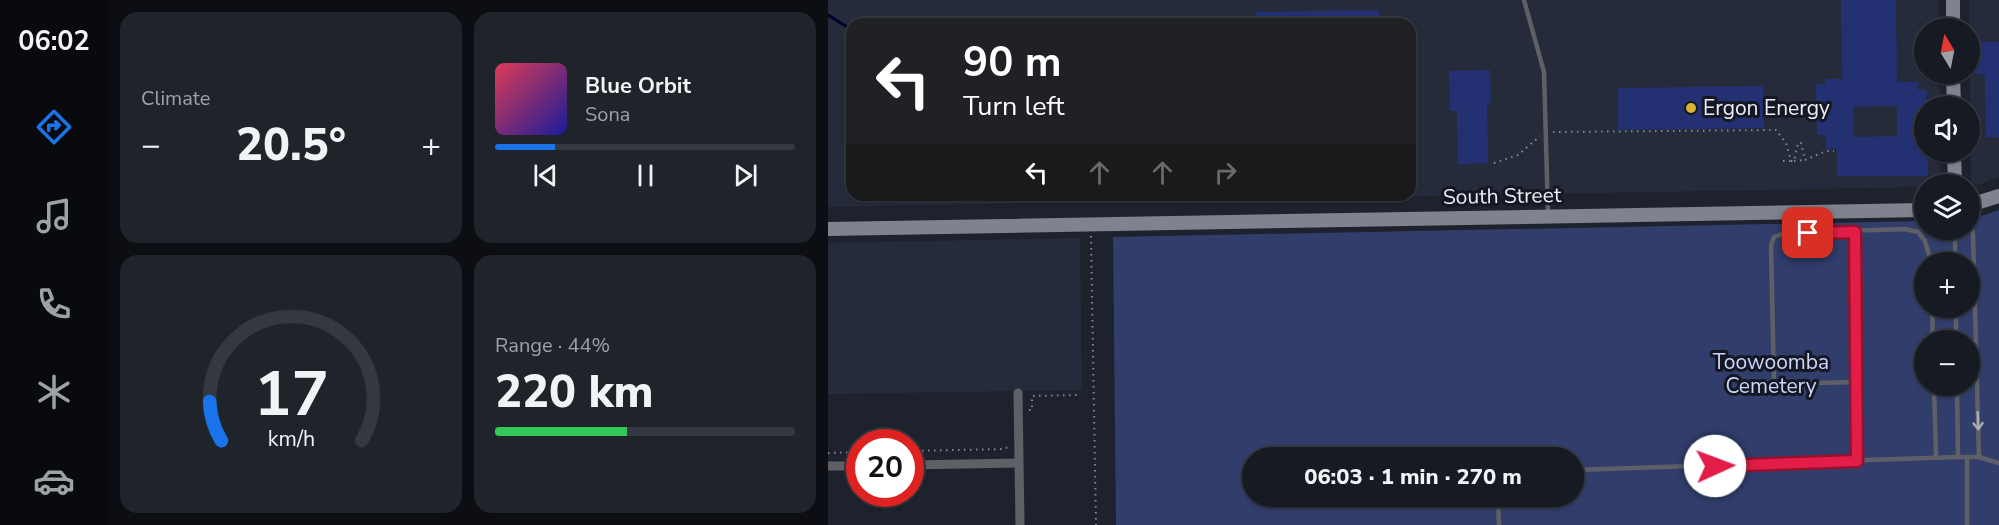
<!DOCTYPE html>
<html lang="en">
<head>
<meta charset="utf-8">
<style>
  :root { --surface:#161a22; --page:#1f232a; --text:#f1f3f6; --muted:#9ea1a5; --line:#353840; --accent:#1a73e8 }
  body { margin:0; font-family:"Nunito Sans",sans-serif; background:var(--page); color:var(--text); height:100vh; display:flex; flex-direction:column; font-size:22px; white-space:nowrap }
  * { box-sizing:border-box; margin:0 }
  p { font-size:20px; color:var(--muted) }
  .icon { flex:none; width:33px; height:33px; fill:none; stroke:currentColor; stroke-width:2; stroke-linecap:round; stroke-linejoin:round }
  .map { position:relative; flex:1; overflow:hidden }
  .sheet { display:flex; flex-direction:column; gap:12px; padding:12px; background:#0c0e13; width:720px }
  .sheet>* { flex:none }
  .banner { position:absolute; left:18px; top:18px; width:570px; height:183px; border-radius:18px; box-shadow:0 2px 4px #0004,0 0 0 2px var(--line); background:#202124; color:#fff; overflow:hidden }
  .needle { width:39px; rotate:350deg }
  .buttons { position:absolute; left:1086px; top:18px; display:grid; gap:12px }
  .buttons a { display:grid; place-items:center; width:66px; height:66px; border-radius:50%; background:var(--surface); box-shadow:0 2px 4px #0004,0 0 0 2px var(--line); font-size:30px }
  .speed { position:absolute; left:18px; top:429px; display:flex; gap:12px; font-size:30px; font-weight:700; text-align:center }
  .speed>* { display:grid; place-content:center; width:78px; height:78px; border-radius:50%; background:var(--surface); box-shadow:0 2px 4px #0004,0 0 0 2px var(--line); line-height:1 }
  .speed .limit { border:9px solid #d22; background:#fff; color:#111 }
  .pin { position:absolute; display:grid; place-items:center; width:51px; height:51px; color:#fff; margin:-26px; border-radius:12px; box-shadow:0 3px 9px #0006 }
  .me { position:absolute; width:66px; margin:-33px; rotate:88deg; stroke-linejoin:round; filter:drop-shadow(0 0 4px #0008) }
  .turn { display:flex; align-items:center; gap:21px; height:126px; padding:0 18px; font-size:27px }
  .turn .icon { width:78px; height:78px; stroke-width:2.5 }
  .turn b { display:block; font-size:42px; line-height:51px }
  .lanes { display:flex; align-items:center; height:57px; padding:0 18px; background:#0003; justify-content:center; gap:30px; direction:ltr }
  .lanes .off { opacity:.35 }
  .big { font-size:45px; font-weight:800; line-height:1.1 }
  .sheet .card { flex:1; display:flex; flex-direction:column; justify-content:center; gap:9px; min-width:0; padding:0 21px; border-radius:18px; background:var(--page) }
  .sheet .dial { align-items:center; gap:0 }
  .dial svg { height:156px; overflow:visible; fill:none; stroke:var(--line); stroke-width:7; stroke-linecap:round; text-anchor:middle }
  .dial text { fill:var(--text); stroke:none }
  .song { display:flex; align-items:center; gap:18px }
  .cover { width:72px; height:72px; border-radius:9px; background:linear-gradient(135deg,hsl(350 70% 55%),hsl(240 70% 35%)) }
  .played { height:6px; border-radius:3px; background:linear-gradient(90deg,var(--accent) 20%,var(--line) 20%) }
  .keys { display:flex; justify-content:space-around; direction:ltr }
  .heat { display:flex; justify-content:space-between; align-items:center; font-size:33px; direction:ltr }
  .charge { height:9px; border-radius:4px; background:linear-gradient(90deg,#34c759 44%,var(--line) 0) }
  .sheet .tiles { flex:1; display:grid; gap:12px; grid-template-columns:repeat(2,1fr) }
  .trip { position:absolute; left:414px; top:447px; width:342px; height:60px; border-radius:30px; background:var(--surface); box-shadow:0 2px 4px #0004,0 0 0 2px var(--line); font-weight:800; line-height:60px; text-align:center }
  main { display:flex; flex:1; min-height:0 }
  .tab-bar { display:flex; flex-direction:column; width:108px; justify-content:space-around; align-items:center; background:#090a0e; color:var(--muted) }
  .tab-bar .icon { width:42px; height:42px }
  .tab-bar .current { color:var(--accent) }
  .tab-bar b { font-size:27px; color:var(--text) }
  .map>svg:first-child { display:block }
</style>
</head>
<body>
<main>
<nav class="tab-bar">
<b>06:02</b>
<svg class="icon current" aria-label="directions" viewBox="0 0 24 24"><path d="M12 3l9 9-9 9-9-9zM9 14v-3h6M13 9l2 2-2 2"/></svg>
<svg class="icon" aria-label="music" viewBox="0 0 24 24"><path d="M9 18V5l10-2v13"/><circle cx="6" cy="18" r="3"/><circle cx="16" cy="16" r="3"/></svg>
<svg class="icon" aria-label="phone" viewBox="0 0 24 24"><path d="M5 4h4l2 5-3 2q2 4 5 5l2-3 5 2v4C11 20 4 13 5 4z"/></svg>
<svg class="icon" aria-label="climate" viewBox="0 0 24 24"><path d="M12 3v18M4 7l16 10M4 17L20 7"/></svg>
<svg class="icon" aria-label="car" viewBox="0 0 24 24"><path d="M5 17H2v-5l4-1 3-4h7l3 4 3 1v5h-3M9 17h6M6 11h13"/><circle cx="7" cy="17" r="2"/><circle cx="17" cy="17" r="2"/></svg>
</nav>
<section class="sheet">
<div class="tiles">
<div class="card"><p>Climate</p>
<div class="heat"><a>−</a><b class="big">20.5°</b><a>+</a></div>
</div>
<div class="card">
<div class="song"><i class="cover"></i><div><b>Blue Orbit</b><p>Sona</p></div></div>
<div class="played"></div>
<div class="keys"><svg class="icon" aria-label="previous" viewBox="0 0 24 24"><path d="M18 5L8 12l10 7zM5 5v14"/></svg><svg class="icon" aria-label="pause" viewBox="0 0 24 24"><path d="M8 5v14M16 5v14"/></svg><svg class="icon" aria-label="next" viewBox="0 0 24 24"><path d="M6 5l10 7-10 7zM19 5v14"/></svg></div>
</div>
<div class="card dial"><svg viewBox="0 0 100 80">
<path d="M14 69A42 42 0 1 1 86 69"/>
<path d="M14 69A42 42 0 0 1 8 49" stroke="#1a73e8"/>
<text x="50" y="56" font-size="32" font-weight="700">17</text>
<text x="50" y="72" font-size="11">km/h</text>
</svg></div>
<div class="card"><p>Range · 44%</p><b class="big">220 km</b><div class="charge"></div></div>
</div>
</section>
<div class="map">
<svg width="1171" height="525" viewBox="0 0 1171 525">
  <rect width="100%" height="100%" fill="#1e222d"/>
  <!-- built -->
  <g fill="#262b3c" fill-rule="evenodd">
    <path d="M0,0H1110L1111,28H1096V74H1111L1112,106H1096V152H1112L1113,181L1096,187L0,207ZM24,24H582V195H24Z"/>
    <path d="M1141,0H1171V177L1149,185L1143,181Z"/>
    <path d="M252,238L254,390L0,394V243Z"/>
  </g>
  <!-- green -->
  <path fill="#313e6c" fill-rule="evenodd" d="M1171,210V525H288L285,237L1096,221V230H1142V220ZM1096,262H1142V308H1096ZM1096,340H1142V386H1096ZM424,458H746V496H424Z"/>
  <g fill="none" stroke-linecap="round" stroke-linejoin="round">
    <!-- stream -->
    <path stroke="#03002c" stroke-width="3" d="M0,15L24,30"/>
  </g>
  <!-- building -->
  <g fill="#233172" fill-rule="evenodd">
    <path d="M1013,0H1068L1069,82H1090V90H1099L1096,152H1100V176H1009V149H998V135H989L988,84H997V79H1014ZM1069,106V136L1026,137L1025,107Z"/>
    <path d="M551,10V24H428L427,12Z"/>
    <path d="M1147,42H1171V137H1158L1157,74H1147Z"/>
    <path d="M662,70L663,103H659L660,163L630,164L629,111H622L621,71Z"/>
    <path d="M935,86L936,128L790,130V88Z"/>
  </g>
  <g fill="none" stroke-linecap="round" stroke-linejoin="round">
    <!-- path -->
    <g stroke="#858892" stroke-width="2" stroke-dasharray="1.5 4.5" stroke-linecap="butt">
      <path d="M725,132L948,130L958,143L963,161H966L970,143H973L977,160L998,151H1006"/>
      <path d="M955,161H963"/>
      <path d="M966,161L977,160"/>
      <path d="M666,163L690,155L712,136"/>
      <path d="M263,236L268,525"/>
      <path d="M201,410H204V396L252,395"/>
      <path d="M82,451L174,449L181,447"/>
      <path d="M0,453L32,452"/>
    </g>
    <!-- lane -->
    <g stroke="#5e6066" stroke-width="4.5">
      <path d="M696,0L716,72L720,213"/>
      <path d="M1142,216L1145,235L1151,457"/>
      <path d="M1127,230V262"/>
      <path d="M1027,232L1028,382L946,384L943,246L946,237L957,233L1077,229L1090,232L1097,241L1103,262"/>
      <path d="M1104,308L1105,340"/>
      <path d="M1128,308V340"/>
      <path d="M1028,382L1029,461"/>
      <path d="M1106,386L1108,457"/>
      <path d="M1129,386L1130,457"/>
      <path d="M746,470L1130,457H1151L1171,463"/>
      <path d="M670,496L671,525"/>
      <path d="M1139,525V457"/>
    </g>
    <!-- street -->
    <g stroke="#5e6066" stroke-width="9">
      <path d="M190,393L192,525"/>
      <path d="M82,465L190,463"/>
      <path d="M0,466H32"/>
    </g>
    <!-- secondary -->
    <g stroke="#80838d" stroke-width="14">
      <path d="M1125,0V28"/>
      <path d="M1125,74L1126,106"/>
      <path d="M1126,152L1127,184"/>
      <path d="M1142,205L1171,196"/>
      <path d="M0,229L1096,210"/>
    </g>
  </g>
  <!-- one-way arrows -->
  <defs><path id="oneway-shaft" d="M-6 0H5M1.5-3L5.5 0L1.5 3" fill="none" stroke-width="1.6" stroke-linecap="round" stroke-linejoin="round" transform="scale(1.5)"/></defs>
  <use stroke="#abaeb5" href="#oneway-shaft" transform="translate(1150 421) rotate(88)"/>
  <g fill="none" stroke-linecap="round" stroke-linejoin="round">
    <defs>
      <path id="route" d="M887,466L1029,461L1027,232L980,233"/>
    </defs>
    <!-- route casing -->
    <use href="#route" stroke="#92132f" stroke-width="15"/>
    <!-- route -->
    <use href="#route" stroke="#e11d48" stroke-width="10"/>
  </g>
  <!-- markers -->
  <circle fill="#dab333" stroke="#151823" stroke-width="2" cx="863" cy="108" r="6"/>
  <g text-anchor="middle" stroke-width="6" stroke-linejoin="round" paint-order="stroke">
    <!-- poi labels -->
    <g font-size="21" fill="#eaedf5" stroke="#151823" text-anchor="start">
      <text x="875" y="115">Ergon Energy</text>
    </g>
    <!-- street labels -->
    <g font-size="21" fill="#eaedf5" stroke="#151823">
      <text transform="translate(674 196) rotate(-1)" y="7">South Street</text>
    </g>
    <!-- park labels -->
    <g font-size="21" fill="#c8d5fd" stroke="#151823">
      <text x="943" y="369">Toowoomba<tspan x="943" dy="24">Cemetery</tspan></text>
    </g>
  </g>
</svg>
<div class="buttons">
<a><svg class="needle" viewBox="-14 -14 28 28"><path d="M0-13l5 13h-10z" fill="#e53935"/><path d="M0 13l5-13h-10z" fill="#9ea1a5"/></svg></a>
<a><svg class="icon" aria-label="sound" viewBox="0 0 24 24"><path d="M4 9h4l5-4v14l-5-4H4zM17 9q2 3 0 6"/></svg></a>
<a><svg class="icon" aria-label="layers" viewBox="0 0 24 24"><path d="M12 4l9 5-9 5-9-5zM3 14l9 5 9-5"/></svg></a>
<a>+</a>
<a>−</a>
</div>
<div class="speed"><div class="limit">20</div></div>
<div class="pin" style="left:980px;top:233px;background:#d93025"><svg class="icon" aria-label="arrive" viewBox="0 0 24 24"><path d="M6 21V4h12l-3 4 3 4H6"/></svg></div>
<svg class="me" style="left:887px;top:466px" viewBox="-20 -20 40 40"><circle r="19" fill="#fff"/><path d="M0-13L10 11 0 6-10 11z" fill="#e11d48"/></svg>
<div class="trip">06:03 · 1 min · 270 m</div>
<div class="banner">
<div class="turn"><svg class="icon" aria-label="left" viewBox="0 0 24 24"><path d="M17 20v-9H6M10 6l-5 5 5 5"/></svg><div><b>90 m</b>Turn left</div></div>
<div class="lanes"><svg class="icon" aria-label="left" viewBox="0 0 24 24"><path d="M17 20v-9H6M10 6l-5 5 5 5"/></svg><svg class="icon off" aria-label="ahead" viewBox="0 0 24 24"><path d="M12 20V5M6 11l6-6 6 6"/></svg><svg class="icon off" aria-label="ahead" viewBox="0 0 24 24"><path d="M12 20V5M6 11l6-6 6 6"/></svg><svg class="icon off" aria-label="right" viewBox="0 0 24 24"><path d="M7 20v-9h11M14 6l5 5-5 5"/></svg></div>
</div>
</div>
</main>
</body>
</html>
